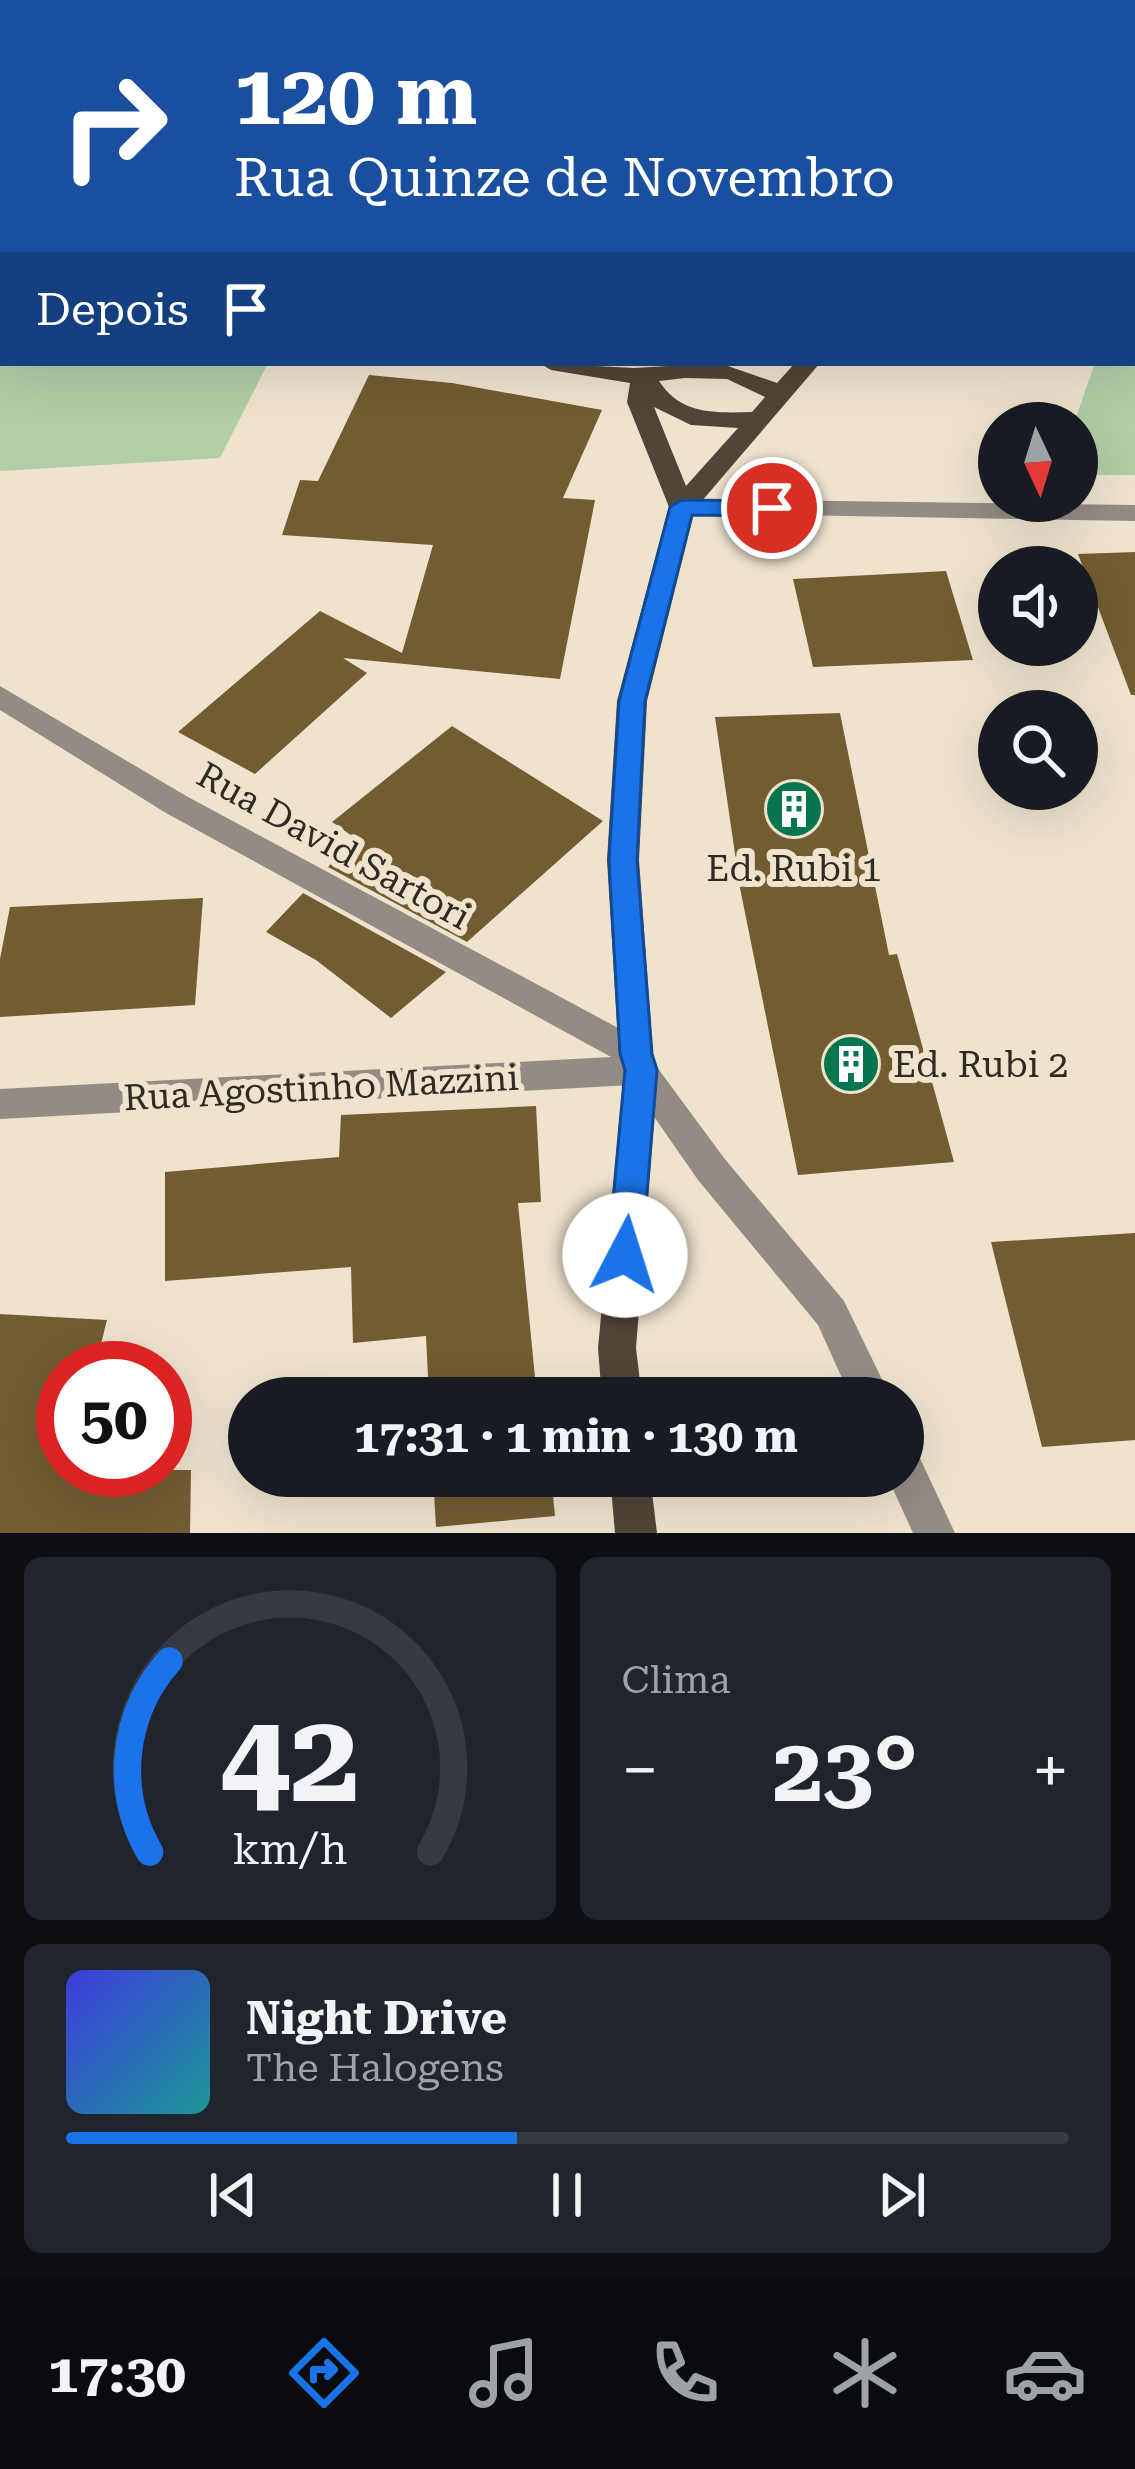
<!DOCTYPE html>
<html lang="pt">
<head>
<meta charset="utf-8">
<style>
  :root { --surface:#171b24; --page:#20242c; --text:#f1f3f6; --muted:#9ea1a6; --line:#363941; --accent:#1a73e8 }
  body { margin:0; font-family:"Roboto Serif",serif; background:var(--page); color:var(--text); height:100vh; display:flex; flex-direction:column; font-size:45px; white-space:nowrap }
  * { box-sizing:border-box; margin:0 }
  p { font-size:39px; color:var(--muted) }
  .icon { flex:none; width:66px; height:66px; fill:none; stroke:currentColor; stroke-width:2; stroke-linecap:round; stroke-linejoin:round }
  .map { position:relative; height:1533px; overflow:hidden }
  .drawer { display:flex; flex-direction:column; gap:24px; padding:24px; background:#0d0f14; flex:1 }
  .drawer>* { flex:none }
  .hud { position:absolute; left:0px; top:0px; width:1137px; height:366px; box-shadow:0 12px 48px #0002; background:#1a4fa0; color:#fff; overflow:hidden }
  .needle { width:78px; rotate:176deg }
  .controls { position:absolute; left:978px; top:402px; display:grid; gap:24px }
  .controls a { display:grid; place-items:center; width:120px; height:120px; border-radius:50%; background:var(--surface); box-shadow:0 12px 48px #0002; font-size:60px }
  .speed { position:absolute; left:36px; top:1341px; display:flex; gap:24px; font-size:60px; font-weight:700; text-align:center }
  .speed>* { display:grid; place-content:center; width:156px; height:156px; border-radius:50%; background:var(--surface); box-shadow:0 12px 48px #0002; line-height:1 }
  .speed .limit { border:18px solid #d22; background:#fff; color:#111 }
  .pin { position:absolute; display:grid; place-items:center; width:102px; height:102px; color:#fff; margin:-51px; border:6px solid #fff; border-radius:50%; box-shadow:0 3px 12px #0007 }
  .me { position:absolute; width:132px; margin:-66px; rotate:5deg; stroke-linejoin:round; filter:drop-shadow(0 0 9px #0008) }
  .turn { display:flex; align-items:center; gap:42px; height:252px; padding:0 36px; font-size:54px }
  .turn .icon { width:156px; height:156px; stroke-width:2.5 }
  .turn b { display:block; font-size:84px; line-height:102px }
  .then { display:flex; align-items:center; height:114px; padding:0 36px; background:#0003; gap:24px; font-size:45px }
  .big { font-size:90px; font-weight:700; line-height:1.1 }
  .drawer .tile { flex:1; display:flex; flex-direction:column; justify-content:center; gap:18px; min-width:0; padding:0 42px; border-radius:18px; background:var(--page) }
  .drawer .dial { align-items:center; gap:0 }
  .dial svg { height:312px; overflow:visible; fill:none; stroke:var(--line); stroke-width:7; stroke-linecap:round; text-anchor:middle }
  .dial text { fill:var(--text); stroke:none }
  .song { display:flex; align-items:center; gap:36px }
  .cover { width:144px; height:144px; border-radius:18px; background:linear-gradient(135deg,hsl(240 70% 55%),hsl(180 70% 35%)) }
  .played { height:12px; border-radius:6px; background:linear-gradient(90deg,var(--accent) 45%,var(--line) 45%) }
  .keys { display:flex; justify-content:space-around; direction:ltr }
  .heat { display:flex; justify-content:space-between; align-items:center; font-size:66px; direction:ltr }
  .drawer .tiles { flex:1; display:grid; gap:24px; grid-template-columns:1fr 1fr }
  .tile:last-child { grid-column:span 2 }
  .trip { position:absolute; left:228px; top:1377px; width:696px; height:120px; border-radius:60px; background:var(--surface); box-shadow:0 12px 48px #0002; font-weight:700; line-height:120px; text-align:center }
  .dock { display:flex; height:192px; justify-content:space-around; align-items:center; background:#090b0e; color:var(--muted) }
  .dock .icon { width:84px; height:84px }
  .dock .on { color:var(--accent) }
  .dock b { font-size:54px; color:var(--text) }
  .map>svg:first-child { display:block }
</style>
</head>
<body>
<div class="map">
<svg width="1135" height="1533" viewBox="0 0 1135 1533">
  <rect width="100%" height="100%" fill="#efe3ce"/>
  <!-- green -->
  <g fill="#b2cea6">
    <path d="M1135,24V475H1077L1074,423L1095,363H1134Z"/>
    <path d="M0,334L3,363H268L220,458L0,471Z"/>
  </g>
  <!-- building -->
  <g fill="#725c32">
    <path d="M369,375L452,383L602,410L563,498L595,500L560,679L343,658L367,673L255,774L178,732L320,611L402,653L433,545L282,535L300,480L318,481Z"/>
    <path d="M1135,552V695H1131L1078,554Z"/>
    <path d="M946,571L973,660L813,667L793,579Z"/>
    <path d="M840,713L889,955L897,954L954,1162L798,1175L740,888L715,717Z"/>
    <path d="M452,726L603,821L467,942L328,867L355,838L332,822Z"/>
    <path d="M303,893L446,972L391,1018L316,960L266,932Z"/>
    <path d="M203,898L195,1005L0,1017V959L10,907Z"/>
    <path d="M536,1106L541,1202L518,1203L537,1398H429L426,1336L353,1343L351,1267L165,1281V1172L339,1157L341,1115Z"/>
    <path d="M1135,1233V1440L1042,1447L991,1242Z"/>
    <path d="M0,1314L107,1320L95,1368H63V1470H191L190,1533H0Z"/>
    <path d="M433,1476H551L555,1516L436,1527Z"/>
  </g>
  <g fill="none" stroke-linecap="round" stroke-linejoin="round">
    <!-- minor -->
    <g fill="#938c84" fill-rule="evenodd">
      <rect x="671" y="0" width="18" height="3"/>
      <path d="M682,499L1135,505V521L673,513L669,507L673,501Z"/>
      <path d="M0,686L188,797L648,1044L651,1059L724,1158L844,1301L891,1398H851L818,1325L698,1180L632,1085L0,1119V1089L611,1057L166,813L0,710Z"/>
      <path d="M903,1446L917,1452L955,1533H913L887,1476H903Z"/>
    </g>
    <!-- major -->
    <g fill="#504538" fill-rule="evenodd">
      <rect x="0" y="308" width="3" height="14"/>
      <path d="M539,363L634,368L719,363L777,383L795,363H820L695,509L647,701L639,860L653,1054L658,1070L636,1348L642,1398H602L598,1348L624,1070L619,1054L607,860L617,701L669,507L627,402L630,383L551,370ZM685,378L727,379L765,397L752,412C715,413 681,415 659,381ZM654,407L691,425L738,428L686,486Z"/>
      <path d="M610,1476H650L657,1533H615Z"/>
    </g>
  </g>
  <!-- route -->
  <path fill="#1a73e8" stroke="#114b97" stroke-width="3" d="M682,500L772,501L784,508L772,516L692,515L645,701L637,860L652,1054L657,1070L642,1255L637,1266L625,1270L613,1266L608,1255L625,1070L620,1054L609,860L619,701L670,507Z"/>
  <!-- icons -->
  <defs>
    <symbol id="building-disc" viewBox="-11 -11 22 22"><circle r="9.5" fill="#07754e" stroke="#efe3ce"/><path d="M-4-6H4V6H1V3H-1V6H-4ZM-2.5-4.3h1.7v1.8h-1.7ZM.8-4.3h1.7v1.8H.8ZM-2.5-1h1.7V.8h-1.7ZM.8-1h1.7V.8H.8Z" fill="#fff"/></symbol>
  </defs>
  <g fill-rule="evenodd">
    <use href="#building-disc" x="761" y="776" width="66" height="66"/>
    <use href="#building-disc" x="818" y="1031" width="66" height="66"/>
  </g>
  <g text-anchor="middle" stroke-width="12" stroke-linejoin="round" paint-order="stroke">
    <!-- street labels -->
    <g font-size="36" fill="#2f2b23" stroke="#efe3ce">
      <text transform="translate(334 845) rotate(29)" y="13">Rua David Sartori</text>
      <text transform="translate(321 1087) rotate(-3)" y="13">Rua Agostinho Mazzini</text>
    </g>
    <!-- poi labels -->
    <g font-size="36" fill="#2f2b23" stroke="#efe3ce">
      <text x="794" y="881">Ed. Rubi 1</text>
      <text x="893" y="1077" text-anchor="start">Ed. Rubi 2</text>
    </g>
  </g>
</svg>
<div class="controls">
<a><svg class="needle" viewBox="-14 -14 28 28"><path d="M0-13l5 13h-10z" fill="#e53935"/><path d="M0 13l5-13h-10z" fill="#9ea1a6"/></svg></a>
<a><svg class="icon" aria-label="sound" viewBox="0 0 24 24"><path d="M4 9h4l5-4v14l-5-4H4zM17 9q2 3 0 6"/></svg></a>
<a><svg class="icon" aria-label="search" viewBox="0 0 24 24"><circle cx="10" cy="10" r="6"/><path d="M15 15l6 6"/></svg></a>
</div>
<div class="speed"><div class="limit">50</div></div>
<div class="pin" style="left:772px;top:508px;background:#d93025"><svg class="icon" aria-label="arrive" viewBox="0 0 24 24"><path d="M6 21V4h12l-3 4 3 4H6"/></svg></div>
<svg class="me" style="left:625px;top:1255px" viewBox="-20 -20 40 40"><circle r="19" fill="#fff"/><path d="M0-13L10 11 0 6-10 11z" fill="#1a73e8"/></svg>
<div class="trip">17:31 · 1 min · 130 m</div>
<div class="hud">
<div class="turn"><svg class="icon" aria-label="right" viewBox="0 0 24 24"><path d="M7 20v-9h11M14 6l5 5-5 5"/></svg><div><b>120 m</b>Rua Quinze de Novembro</div></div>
<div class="then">Depois<svg class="icon" aria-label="arrive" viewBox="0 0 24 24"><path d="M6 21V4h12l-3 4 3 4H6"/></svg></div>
</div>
</div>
<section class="drawer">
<div class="tiles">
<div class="tile dial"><svg viewBox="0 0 100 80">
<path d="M14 69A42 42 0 1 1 86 69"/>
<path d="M14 69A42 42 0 0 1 19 20" stroke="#1a73e8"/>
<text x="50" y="56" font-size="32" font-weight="700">42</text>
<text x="50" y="72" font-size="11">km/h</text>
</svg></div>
<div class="tile"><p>Clima</p>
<div class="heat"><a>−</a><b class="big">23°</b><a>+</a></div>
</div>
<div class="tile">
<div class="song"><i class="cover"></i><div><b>Night Drive</b><p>The Halogens</p></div></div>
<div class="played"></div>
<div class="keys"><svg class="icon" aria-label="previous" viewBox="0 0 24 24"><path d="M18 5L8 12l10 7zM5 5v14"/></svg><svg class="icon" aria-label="pause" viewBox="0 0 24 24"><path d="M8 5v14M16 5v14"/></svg><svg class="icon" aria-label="next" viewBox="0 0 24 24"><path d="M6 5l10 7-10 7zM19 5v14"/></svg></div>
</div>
</div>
</section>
<nav class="dock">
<b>17:30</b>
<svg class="icon on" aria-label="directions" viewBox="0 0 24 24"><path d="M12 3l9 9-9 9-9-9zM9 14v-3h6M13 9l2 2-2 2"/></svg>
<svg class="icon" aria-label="music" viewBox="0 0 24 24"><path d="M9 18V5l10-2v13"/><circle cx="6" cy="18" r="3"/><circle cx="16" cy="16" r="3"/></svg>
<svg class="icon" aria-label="phone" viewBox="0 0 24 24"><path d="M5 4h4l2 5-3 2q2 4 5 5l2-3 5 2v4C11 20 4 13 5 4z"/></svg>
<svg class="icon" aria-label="climate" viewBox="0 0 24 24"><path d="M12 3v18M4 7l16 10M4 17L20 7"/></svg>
<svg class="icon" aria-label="car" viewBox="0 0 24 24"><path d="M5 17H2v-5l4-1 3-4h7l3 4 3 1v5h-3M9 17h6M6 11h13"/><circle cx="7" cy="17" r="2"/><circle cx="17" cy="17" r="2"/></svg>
</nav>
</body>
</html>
